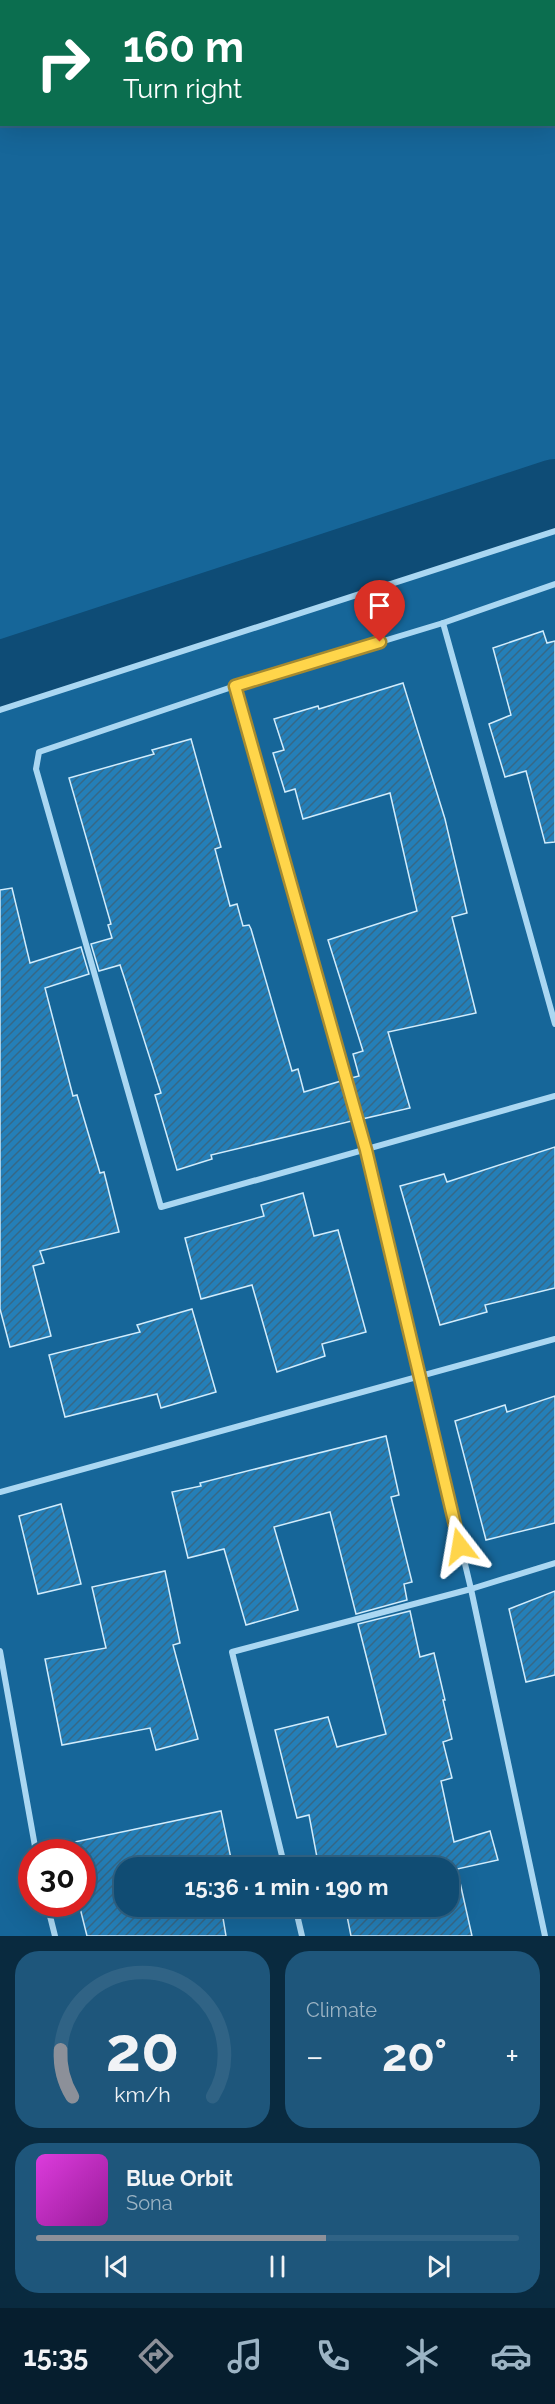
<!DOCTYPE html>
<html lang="en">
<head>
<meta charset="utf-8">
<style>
  :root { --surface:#104c73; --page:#1e567b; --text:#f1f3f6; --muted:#9cb4c4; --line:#306385; --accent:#8c9099 }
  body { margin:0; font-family:Raleway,sans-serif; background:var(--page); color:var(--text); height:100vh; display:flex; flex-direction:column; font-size:22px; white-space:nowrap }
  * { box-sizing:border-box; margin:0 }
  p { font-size:20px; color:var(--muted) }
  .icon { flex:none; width:33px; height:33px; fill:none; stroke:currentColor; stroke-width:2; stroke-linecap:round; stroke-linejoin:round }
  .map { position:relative; height:1936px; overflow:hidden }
  .details { display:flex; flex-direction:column; gap:15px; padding:15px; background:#092a3f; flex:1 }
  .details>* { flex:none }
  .hud { position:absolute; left:0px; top:0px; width:555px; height:126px; box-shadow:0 6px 24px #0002,0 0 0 2px var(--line); background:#0b6e4f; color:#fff; overflow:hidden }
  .speed { position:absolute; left:18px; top:1839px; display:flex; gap:12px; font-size:30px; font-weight:700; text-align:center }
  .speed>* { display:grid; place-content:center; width:78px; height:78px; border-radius:50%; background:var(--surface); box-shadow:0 6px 24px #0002,0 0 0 2px var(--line); line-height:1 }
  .speed .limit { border:9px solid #d22; background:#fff; color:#111 }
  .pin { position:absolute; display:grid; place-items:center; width:51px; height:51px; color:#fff; margin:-62px -26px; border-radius:50% 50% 50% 0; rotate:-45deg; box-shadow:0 0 6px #0007 }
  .pin .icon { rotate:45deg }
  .me { position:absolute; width:66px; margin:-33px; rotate:346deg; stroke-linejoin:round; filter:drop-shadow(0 0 4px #0008) }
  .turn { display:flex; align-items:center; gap:21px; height:126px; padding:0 24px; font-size:27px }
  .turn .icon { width:78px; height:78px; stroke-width:2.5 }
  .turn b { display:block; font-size:42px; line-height:51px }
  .big { font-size:45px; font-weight:700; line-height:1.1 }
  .details .card { flex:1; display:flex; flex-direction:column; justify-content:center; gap:9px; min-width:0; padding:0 21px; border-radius:24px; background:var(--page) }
  .details .dial { align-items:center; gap:0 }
  .dial svg { height:156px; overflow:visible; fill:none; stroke:var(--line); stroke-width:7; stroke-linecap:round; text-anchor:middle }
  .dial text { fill:var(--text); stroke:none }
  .song { display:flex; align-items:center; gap:18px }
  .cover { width:72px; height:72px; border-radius:9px; background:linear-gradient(135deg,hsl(300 70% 55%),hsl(300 70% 35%)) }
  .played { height:6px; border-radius:3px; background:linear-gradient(90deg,var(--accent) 60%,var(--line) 60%) }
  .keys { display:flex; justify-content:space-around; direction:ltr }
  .heat { display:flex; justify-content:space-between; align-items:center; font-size:33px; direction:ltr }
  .details .tiles { flex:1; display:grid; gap:15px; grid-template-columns:1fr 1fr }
  .card:last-child { grid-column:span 2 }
  .trip { position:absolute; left:114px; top:1857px; width:345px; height:60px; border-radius:24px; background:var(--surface); box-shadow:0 6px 24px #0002,0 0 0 2px var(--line); font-weight:700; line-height:60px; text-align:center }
  .tab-bar { display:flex; height:96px; justify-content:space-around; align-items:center; background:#061e2e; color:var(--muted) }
  .tab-bar .icon { width:42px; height:42px }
  .tab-bar .on { color:var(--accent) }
  .tab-bar b { font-size:27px; color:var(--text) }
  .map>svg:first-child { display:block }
</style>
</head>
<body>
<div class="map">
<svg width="555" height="1936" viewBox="0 0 555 1936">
  <defs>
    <pattern id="building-hatch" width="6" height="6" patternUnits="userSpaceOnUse" patternTransform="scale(1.5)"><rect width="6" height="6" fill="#247fb8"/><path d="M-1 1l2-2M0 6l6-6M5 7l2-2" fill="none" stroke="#366887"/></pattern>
  </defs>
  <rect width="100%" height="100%" fill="#166699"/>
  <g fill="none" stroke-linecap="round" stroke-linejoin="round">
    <!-- river -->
    <path stroke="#0e4c76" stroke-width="68" d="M0,675L555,493"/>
  </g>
  <!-- building -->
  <g fill="url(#building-hatch)" stroke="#d1ecfc" stroke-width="1.5">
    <path d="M543,631L547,643L555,641V842L545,843L526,771L505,777L489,724L511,715L493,648Z"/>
    <path d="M403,683L445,819L467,913L452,917L476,1013L388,1032L410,1108L362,1119L351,1078L359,1076L353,1054L363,1051L328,940L417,911L390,793L303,819L295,789L285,792L273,753L284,750L274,719L318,706L319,709Z"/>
    <path d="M191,739L221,847L215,849L230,906L237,904L243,926L249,925L251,929L292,1071L298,1069L304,1092L341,1081L352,1121L211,1155L212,1159L177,1170L155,1095L161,1093L125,980L120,965L99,971L91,944L112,938L108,925L111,924L69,778L154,754L152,750Z"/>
    <path d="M12,888L30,963L81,947L89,974L45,988L73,1096L77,1095L100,1173L104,1172L119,1232L40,1251L44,1263L33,1266L51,1336L10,1347L0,1309V890Z"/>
    <path d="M555,1147V1288L485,1305L487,1312L440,1325L400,1186L444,1174L447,1182Z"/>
    <path d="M303,1193L314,1236L338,1230L366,1332L322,1344L325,1356L277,1372L252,1285L201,1299L185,1238L264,1216L261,1205Z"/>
    <path d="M192,1309L216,1392L161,1408L157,1394L65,1417L49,1355L140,1332L137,1325Z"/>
    <path d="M555,1396V1523L486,1540L455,1421L505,1405L507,1412Z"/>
    <path d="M386,1436L399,1495L391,1497L412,1582L404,1584L407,1600L356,1614L330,1512L274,1527L298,1610L246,1625L224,1549L188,1558L172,1492L201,1486L200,1483Z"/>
    <path d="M61,1504L81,1584L38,1594L19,1516Z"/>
    <path d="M165,1571L180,1643L173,1645L198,1739L156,1750L150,1728L62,1745L45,1659L106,1648L92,1587Z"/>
    <path d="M555,1591V1675L526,1682L509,1609Z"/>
    <path d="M410,1611L420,1657L434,1653L445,1700H443L452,1739L443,1742L452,1778L441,1781L454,1842L490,1831L498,1860L457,1869L472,1936H351L345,1906H448V1868H319L309,1815L297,1818L275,1730L328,1717L337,1747L386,1734L358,1624Z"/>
    <path d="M221,1811L233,1868H124V1906H221L226,1936H87L79,1904H82V1852H67L65,1844Z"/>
  </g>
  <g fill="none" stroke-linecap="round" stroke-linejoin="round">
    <!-- street -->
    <g stroke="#aad7f2" stroke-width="6">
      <path d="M555,584L443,623L235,686L39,752L36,769L161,1207L555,1096"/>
      <path d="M443,623L555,1024"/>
      <path d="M235,686L366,1151L471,1589L545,1936"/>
      <path d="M0,710L555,531"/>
      <path d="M0,1492L555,1339"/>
      <path d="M0,1651L36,1852"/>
      <path d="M285,1868L232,1652L471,1589L555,1563"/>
      <path d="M47,1904L55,1936"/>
      <path d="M295,1906L302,1936"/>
    </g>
    <!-- secondary -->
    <g stroke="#d9eefc" stroke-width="12">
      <path d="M391,2L399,0"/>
      <path d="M554,21H555"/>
      <path d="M0,38H2"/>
      <path d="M0,78L2,77"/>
    </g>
  </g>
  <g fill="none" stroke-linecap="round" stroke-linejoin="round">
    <defs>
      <path id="route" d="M380,642L235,686L366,1150L460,1546"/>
    </defs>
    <!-- route casing -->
    <use href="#route" stroke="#a68a30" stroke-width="15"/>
    <!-- route -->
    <use href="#route" stroke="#ffd54a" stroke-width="10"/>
  </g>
</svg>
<div class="speed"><div class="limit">30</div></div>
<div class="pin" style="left:380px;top:642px;background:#d93025"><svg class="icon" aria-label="arrive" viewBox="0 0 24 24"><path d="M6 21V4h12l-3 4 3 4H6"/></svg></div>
<svg class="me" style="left:460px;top:1546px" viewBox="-20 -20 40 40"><path d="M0-17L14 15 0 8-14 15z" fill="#ffd54a" stroke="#fff" stroke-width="4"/></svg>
<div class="trip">15:36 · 1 min · 190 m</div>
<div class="hud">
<div class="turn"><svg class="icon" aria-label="right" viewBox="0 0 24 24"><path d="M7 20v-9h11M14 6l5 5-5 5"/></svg><div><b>160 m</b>Turn right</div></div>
</div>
</div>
<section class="details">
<div class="tiles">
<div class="card dial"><svg viewBox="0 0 100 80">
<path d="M14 69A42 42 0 1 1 86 69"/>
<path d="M14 69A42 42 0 0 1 8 45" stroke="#8c9099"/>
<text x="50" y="56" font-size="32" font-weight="700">20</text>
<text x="50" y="72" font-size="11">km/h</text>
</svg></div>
<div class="card"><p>Climate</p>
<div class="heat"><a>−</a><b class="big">20°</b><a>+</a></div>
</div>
<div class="card">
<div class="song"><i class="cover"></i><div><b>Blue Orbit</b><p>Sona</p></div></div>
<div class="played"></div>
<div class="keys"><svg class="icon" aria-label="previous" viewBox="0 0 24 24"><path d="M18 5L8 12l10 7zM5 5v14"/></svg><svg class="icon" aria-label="pause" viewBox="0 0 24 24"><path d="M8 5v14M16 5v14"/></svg><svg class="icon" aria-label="next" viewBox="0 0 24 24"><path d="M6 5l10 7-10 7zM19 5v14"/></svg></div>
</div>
</div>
</section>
<nav class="tab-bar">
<b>15:35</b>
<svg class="icon on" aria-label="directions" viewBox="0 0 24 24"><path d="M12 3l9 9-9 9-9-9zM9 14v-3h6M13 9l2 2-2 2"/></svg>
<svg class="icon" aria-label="music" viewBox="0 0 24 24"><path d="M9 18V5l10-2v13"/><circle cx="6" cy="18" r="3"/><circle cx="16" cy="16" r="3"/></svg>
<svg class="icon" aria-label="phone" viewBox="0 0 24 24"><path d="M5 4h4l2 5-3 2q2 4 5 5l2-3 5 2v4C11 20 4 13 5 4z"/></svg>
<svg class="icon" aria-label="climate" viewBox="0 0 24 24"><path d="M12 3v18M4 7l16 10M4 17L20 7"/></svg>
<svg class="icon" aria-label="car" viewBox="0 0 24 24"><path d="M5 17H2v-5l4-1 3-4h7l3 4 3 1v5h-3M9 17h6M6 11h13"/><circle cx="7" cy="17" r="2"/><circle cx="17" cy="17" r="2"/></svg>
</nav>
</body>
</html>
